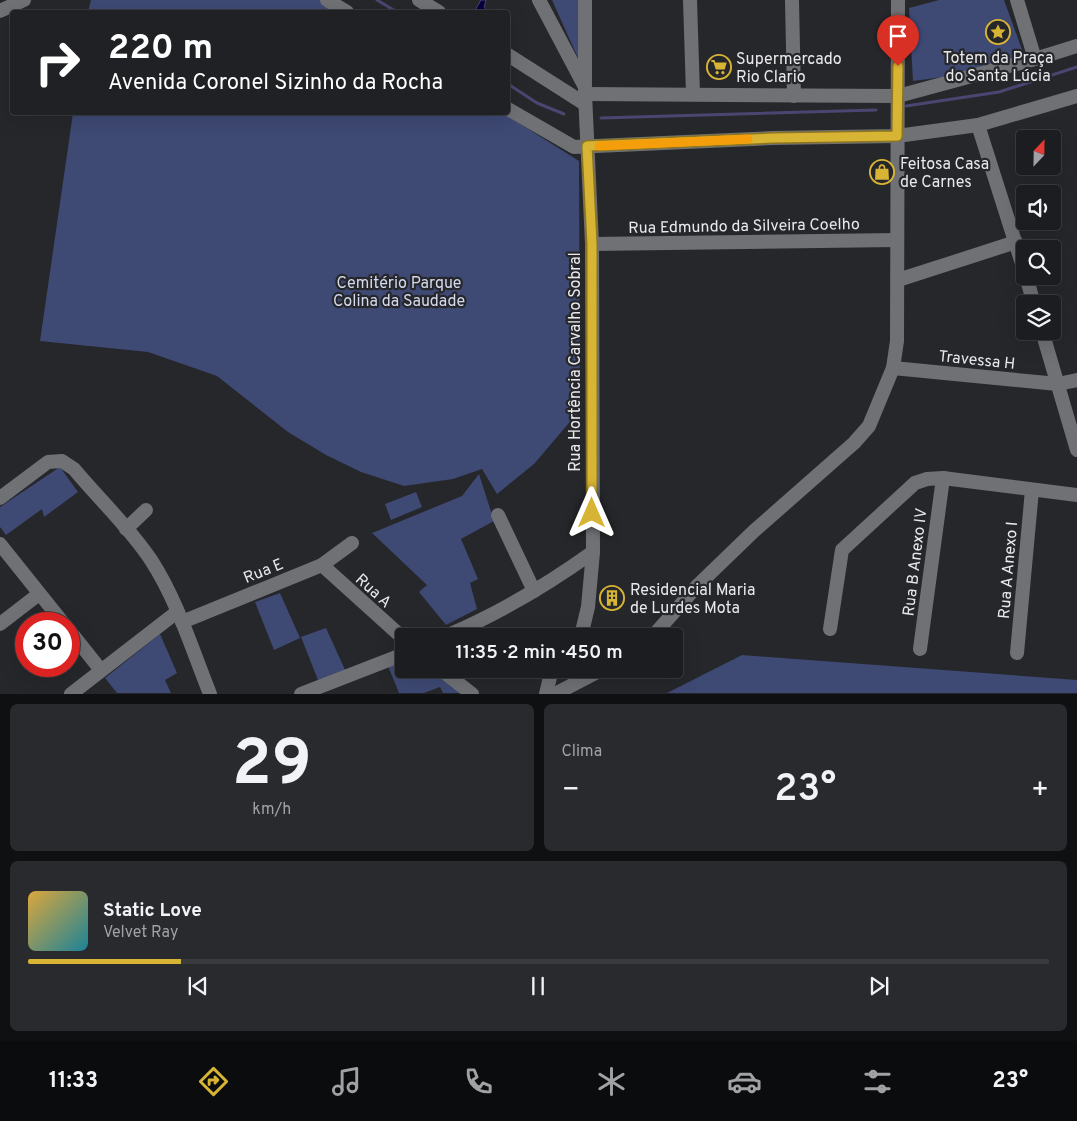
<!DOCTYPE html>
<html lang="pt">
<head>
<meta charset="utf-8">
<style>
  :root { --surface:#1c1d20; --page:#292a2d; --text:#f1f3f6; --muted:#a0a2a5; --line:#3a3b3e; --accent:#d8b434 }
  body { margin:0; font-family:Overpass,sans-serif; background:var(--page); color:var(--text); height:100vh; display:flex; flex-direction:column; font-size:19px; white-space:nowrap }
  * { box-sizing:border-box; margin:0 }
  p { font-size:16px; color:var(--muted) }
  .icon { flex:none; width:28px; height:28px; fill:none; stroke:currentColor; stroke-width:2; stroke-linecap:round; stroke-linejoin:round }
  .map { position:relative; height:694px; overflow:hidden }
  .panel { display:flex; flex-direction:column; gap:10px; padding:10px; background:#0f1012; flex:1 }
  .panel>* { flex:none }
  .guide { position:absolute; left:10px; top:10px; width:500px; height:105px; border-radius:5px; box-shadow:0 5px 20px #0002,0 0 0 1px var(--line); background:#202124; color:#fff; overflow:hidden }
  .needle { width:32px; rotate:22deg }
  .fabs { position:absolute; left:1016px; top:130px; display:grid; gap:10px }
  .fabs a { display:grid; place-items:center; width:45px; height:45px; border-radius:5px; background:var(--surface); box-shadow:0 5px 20px #0002,0 0 0 1px var(--line); font-size:25px }
  .speed { position:absolute; left:15px; top:612px; display:flex; gap:10px; font-size:25px; font-weight:700; text-align:center }
  .speed>* { display:grid; place-content:center; width:65px; height:65px; border-radius:50%; background:var(--surface); box-shadow:0 5px 20px #0002,0 0 0 1px var(--line); line-height:1 }
  .speed .limit { border:8px solid #d22; background:#fff; color:#111 }
  .pin { position:absolute; display:grid; place-items:center; width:42px; height:42px; color:#fff; margin:-51px -21px; border-radius:50% 50% 50% 0; rotate:-45deg; box-shadow:0 0 5px #0007 }
  .pin .icon { rotate:45deg }
  .me { position:absolute; width:55px; margin:-28px; rotate:0deg; stroke-linejoin:round; filter:drop-shadow(0 0 4px #0008) }
  .turn { display:flex; align-items:center; gap:18px; height:105px; padding:0 15px; font-size:22px }
  .turn .icon { width:65px; height:65px; stroke-width:2.5 }
  .turn b { display:block; font-size:35px; line-height:42px }
  .big { font-size:38px; font-weight:600; line-height:1.1 }
  .panel .tile { flex:1; display:flex; flex-direction:column; justify-content:center; gap:8px; min-width:0; padding:0 18px; border-radius:8px; background:var(--page) }
  .panel .dial { align-items:center; gap:0 }
  .dial b { font-size:65px; line-height:1 }
  .song { display:flex; align-items:center; gap:15px }
  .cover { width:60px; height:60px; border-radius:8px; background:linear-gradient(135deg,hsl(40 70% 55%),hsl(190 70% 35%)) }
  .played { height:5px; border-radius:2px; background:linear-gradient(90deg,var(--accent) 15%,var(--line) 15%) }
  .keys { display:flex; justify-content:space-around; direction:ltr }
  .heat { display:flex; justify-content:space-between; align-items:center; font-size:28px; direction:ltr }
  .panel .tiles { flex:1; display:grid; gap:10px; grid-template-columns:1fr 1fr }
  .tile:last-child { grid-column:span 2 }
  .trip { position:absolute; left:395px; top:628px; width:288px; height:50px; border-radius:5px; background:var(--surface); box-shadow:0 5px 20px #0002,0 0 0 1px var(--line); font-weight:600; line-height:50px; text-align:center }
  .tabs { display:flex; height:80px; justify-content:space-around; align-items:center; background:#0b0c0d; color:var(--muted) }
  .tabs .icon { width:35px; height:35px }
  .tabs .selected { color:var(--accent) }
  .tabs b { font-size:22px; color:var(--text) }
  .map>svg:first-child { display:block }
</style>
</head>
<body>
<div class="map">
<svg width="1077" height="694" viewBox="0 0 1077 694">
  <rect width="100%" height="100%" fill="#26272a"/>
  <!-- green -->
  <g fill="#3e4974">
    <path d="M91,0H324L344,12H88Z"/>
    <path d="M552,0H582V67Z"/>
    <path d="M939,0H1004L1024,55L943,77L913,81L909,8Z"/>
    <path d="M73,113H503L579,161L580,410L534,464L497,494L482,469L453,479L404,486L361,472L326,455L288,432L217,376L148,352L40,341Z"/>
    <path d="M60,467L78,492L44,517L42,509L6,535L0,527V507Z"/>
    <path d="M479,474L494,521L461,539L478,579L470,583L477,609L446,625L419,592L427,585L372,533L462,496Z"/>
    <path d="M416,492L422,507L391,520L385,504Z"/>
    <path d="M280,593L300,638L274,650L255,602Z"/>
    <path d="M326,628L346,672L320,685L301,637Z"/>
    <path d="M160,634L177,673L165,680L171,693H117L105,678Z"/>
    <path d="M742,655L1077,680V693H667Z"/>
    <path d="M401,662L408,679L432,669L461,693H443L440,687L424,693H399L388,666Z"/>
  </g>
  <!-- water -->
  <path fill="#06003e" stroke="#4a4672" d="M481,0H486L484,7L488,12H474Z"/>
  <g fill="none" stroke-linecap="round" stroke-linejoin="round">
    <!-- stream -->
    <g stroke="#4a4672" stroke-width="3">
      <path d="M377,0L397,12"/>
      <path d="M508,84L537,103L564,114"/>
      <path d="M906,106L999,92L1077,67"/>
      <path d="M601,118L876,110"/>
    </g>
    <!-- minor -->
    <g stroke="#6f7175" stroke-width="14">
      <path d="M327,0L347,12"/>
      <path d="M419,0L439,12"/>
      <path d="M539,0L585,87V94L592,244L593,552L588,607L581,636"/>
      <path d="M690,0L693,94"/>
      <path d="M792,0L794,96"/>
      <path d="M1017,0L1035,59"/>
      <path d="M0,11L24,0"/>
      <path d="M508,55L585,104"/>
      <path d="M585,84V0"/>
      <path d="M585,94L898,96L1035,59L1077,46"/>
      <path d="M508,109L574,147L773,138L897,136L978,125L1077,96"/>
      <path d="M978,125L1025,273"/>
      <path d="M592,244L897,240"/>
      <path d="M1026,276L1034,304"/>
      <path d="M898,280L1016,242"/>
      <path d="M1042,331L1077,450"/>
      <path d="M893,368L1058,384L1077,380"/>
      <path d="M0,498L48,462L62,461L74,469C99,499 129,527 151,560C177,600 192,649 210,694"/>
      <path d="M498,515L534,591"/>
      <path d="M126,529L146,510"/>
      <path d="M0,544L64,624"/>
      <path d="M322,565L404,639"/>
      <path d="M182,622L322,565L352,543"/>
      <path d="M0,624L39,594"/>
      <path d="M830,629L842,550L915,483L927,479L943,478L1077,495"/>
      <path d="M69,630L100,669"/>
      <path d="M446,636C498,614 547,585 593,552"/>
      <path d="M653,636L697,586L754,531L854,443L869,426L893,368L897,341L898,0"/>
      <path d="M920,649L943,478"/>
      <path d="M1017,653L1032,490"/>
      <path d="M440,669L472,694"/>
      <path d="M71,694L177,612"/>
      <path d="M301,694L404,654"/>
      <path d="M546,694L552,669"/>
      <path d="M555,694L603,669"/>
    </g>
  </g>
  <g fill="none" stroke-linecap="round" stroke-linejoin="round">
    <defs>
      <path id="route" d="M592,513V244L587,146L773,138L897,136L898,66"/>
    </defs>
    <!-- route casing -->
    <use href="#route" stroke="#8c7522" stroke-width="12"/>
    <!-- route -->
    <use href="#route" stroke="#d8b434" stroke-width="9"/>
    <!-- slow -->
    <path stroke="#f59e0b" stroke-width="9" d="M599,146L748,139"/>
  </g>
  <!-- icons -->
  <defs>
    <symbol id="sight-ring" viewBox="-11 -11 22 22"><circle r="9.5" fill="#26272a" stroke="#d8b434" stroke-width="1.5"/><path d="M0-6L1.8-2.2L6-1.7L2.9 1.2L3.7 5.4L0 3.3L-3.7 5.4L-2.9 1.2L-6-1.7L-1.8-2.2Z" fill="#d8b434"/></symbol>
    <symbol id="supermarket-ring" viewBox="-11 -11 22 22"><circle r="9.5" fill="#26272a" stroke="#d8b434" stroke-width="1.5"/><path d="M-6-5.5h2.5l.6 2H6L4.5 2H-2.5L-4.4-4H-6ZM-1.5 3.2a1.3 1.3 0 1 0 .1 0ZM3 3.2a1.3 1.3 0 1 0 .1 0Z" fill="#d8b434"/></symbol>
    <symbol id="shop-ring" viewBox="-11 -11 22 22"><circle r="9.5" fill="#26272a" stroke="#d8b434" stroke-width="1.5"/><path d="M-5-2.5h2.3a2.7 3.5 0 0 1 5.4 0H5L5.5 6h-11ZM-1.5-2.5h3a1.5 2.3 0 0 0-3 0Z" fill="#d8b434"/></symbol>
    <symbol id="building-ring" viewBox="-11 -11 22 22"><circle r="9.5" fill="#26272a" stroke="#d8b434" stroke-width="1.5"/><path d="M-4-6H4V6H1V3H-1V6H-4ZM-2.5-4.3h1.7v1.8h-1.7ZM.8-4.3h1.7v1.8H.8ZM-2.5-1h1.7V.8h-1.7ZM.8-1h1.7V.8H.8Z" fill="#d8b434"/></symbol>
  </defs>
  <g fill-rule="evenodd">
    <use href="#sight-ring" x="984" y="18" width="28" height="28"/>
    <use href="#supermarket-ring" x="705" y="53" width="28" height="28"/>
    <use href="#shop-ring" x="868" y="158" width="28" height="28"/>
    <use href="#building-ring" x="598" y="584" width="28" height="28"/>
  </g>
  <g text-anchor="middle" stroke-width="4.5" stroke-linejoin="round" paint-order="stroke">
    <!-- poi labels -->
    <g font-size="16" fill="#e9e9ec" stroke="#26272a" text-anchor="start">
      <text x="998" y="63" text-anchor="middle">Totem da Praça<tspan x="998" dy="18">do Santa Lúcia</tspan></text>
      <text x="736" y="64">Supermercado<tspan x="736" dy="18">Rio Clario</tspan></text>
      <text x="900" y="169">Feitosa Casa<tspan x="900" dy="18">de Carnes</tspan></text>
      <text x="630" y="595">Residencial Maria<tspan x="630" dy="18">de Lurdes Mota</tspan></text>
    </g>
    <!-- street labels -->
    <g font-size="16" fill="#e9e9ec" stroke="#26272a">
      <text transform="translate(744 225) rotate(-1)" y="6">Rua Edmundo da Silveira Coelho</text>
      <text transform="translate(977 359) rotate(6)" y="6">Travessa H</text>
      <text transform="translate(574 362) rotate(-90)" y="6">Rua Hortência Carvalho Sobral</text>
      <text transform="translate(914 562) rotate(-83)" y="6">Rua B Anexo IV</text>
      <text transform="translate(263 570) rotate(-22)" y="6">Rua E</text>
      <text transform="translate(1007 570) rotate(-85)" y="6">Rua A Anexo I</text>
      <text transform="translate(374 590) rotate(42)" y="6">Rua A</text>
    </g>
    <!-- park labels -->
    <g font-size="16" fill="#d3d9ee" stroke="#26272a">
      <text x="399" y="288">Cemitério Parque<tspan x="399" dy="18">Colina da Saudade</tspan></text>
    </g>
  </g>
</svg>
<div class="fabs">
<a><svg class="needle" viewBox="-14 -14 28 28"><path d="M0-13l5 13h-10z" fill="#e53935"/><path d="M0 13l5-13h-10z" fill="#a0a2a5"/></svg></a>
<a><svg class="icon" aria-label="sound" viewBox="0 0 24 24"><path d="M4 9h4l5-4v14l-5-4H4zM17 9q2 3 0 6"/></svg></a>
<a><svg class="icon" aria-label="search" viewBox="0 0 24 24"><circle cx="10" cy="10" r="6"/><path d="M15 15l6 6"/></svg></a>
<a><svg class="icon" aria-label="layers" viewBox="0 0 24 24"><path d="M12 4l9 5-9 5-9-5zM3 14l9 5 9-5"/></svg></a>
</div>
<div class="speed"><div class="limit">30</div></div>
<div class="pin" style="left:898px;top:66px;background:#d93025"><svg class="icon" aria-label="arrive" viewBox="0 0 24 24"><path d="M6 21V4h12l-3 4 3 4H6"/></svg></div>
<svg class="me" style="left:592px;top:513px" viewBox="-20 -20 40 40"><path d="M0-17L14 15 0 8-14 15z" fill="#d8b434" stroke="#fff" stroke-width="4"/></svg>
<div class="trip">11:35 · 2 min · 450 m</div>
<div class="guide">
<div class="turn"><svg class="icon" aria-label="right" viewBox="0 0 24 24"><path d="M7 20v-9h11M14 6l5 5-5 5"/></svg><div><b>220 m</b>Avenida Coronel Sizinho da Rocha</div></div>
</div>
</div>
<section class="panel">
<div class="tiles">
<div class="tile dial"><b>29</b><p>km/h</p></div>
<div class="tile"><p>Clima</p>
<div class="heat"><a>−</a><b class="big">23°</b><a>+</a></div>
</div>
<div class="tile">
<div class="song"><i class="cover"></i><div><b>Static Love</b><p>Velvet Ray</p></div></div>
<div class="played"></div>
<div class="keys"><svg class="icon" aria-label="previous" viewBox="0 0 24 24"><path d="M18 5L8 12l10 7zM5 5v14"/></svg><svg class="icon" aria-label="pause" viewBox="0 0 24 24"><path d="M8 5v14M16 5v14"/></svg><svg class="icon" aria-label="next" viewBox="0 0 24 24"><path d="M6 5l10 7-10 7zM19 5v14"/></svg></div>
</div>
</div>
</section>
<nav class="tabs">
<b>11:33</b>
<svg class="icon selected" aria-label="directions" viewBox="0 0 24 24"><path d="M12 3l9 9-9 9-9-9zM9 14v-3h6M13 9l2 2-2 2"/></svg>
<svg class="icon" aria-label="music" viewBox="0 0 24 24"><path d="M9 18V5l10-2v13"/><circle cx="6" cy="18" r="3"/><circle cx="16" cy="16" r="3"/></svg>
<svg class="icon" aria-label="phone" viewBox="0 0 24 24"><path d="M5 4h4l2 5-3 2q2 4 5 5l2-3 5 2v4C11 20 4 13 5 4z"/></svg>
<svg class="icon" aria-label="climate" viewBox="0 0 24 24"><path d="M12 3v18M4 7l16 10M4 17L20 7"/></svg>
<svg class="icon" aria-label="car" viewBox="0 0 24 24"><path d="M5 17H2v-5l4-1 3-4h7l3 4 3 1v5h-3M9 17h6M6 11h13"/><circle cx="7" cy="17" r="2"/><circle cx="17" cy="17" r="2"/></svg>
<svg class="icon" aria-label="filters" viewBox="0 0 24 24"><path d="M4 7h16M4 17h16"/><circle cx="9" cy="7" r="2"/><circle cx="15" cy="17" r="2"/></svg>
<b>23°</b>
</nav>
</body>
</html>
